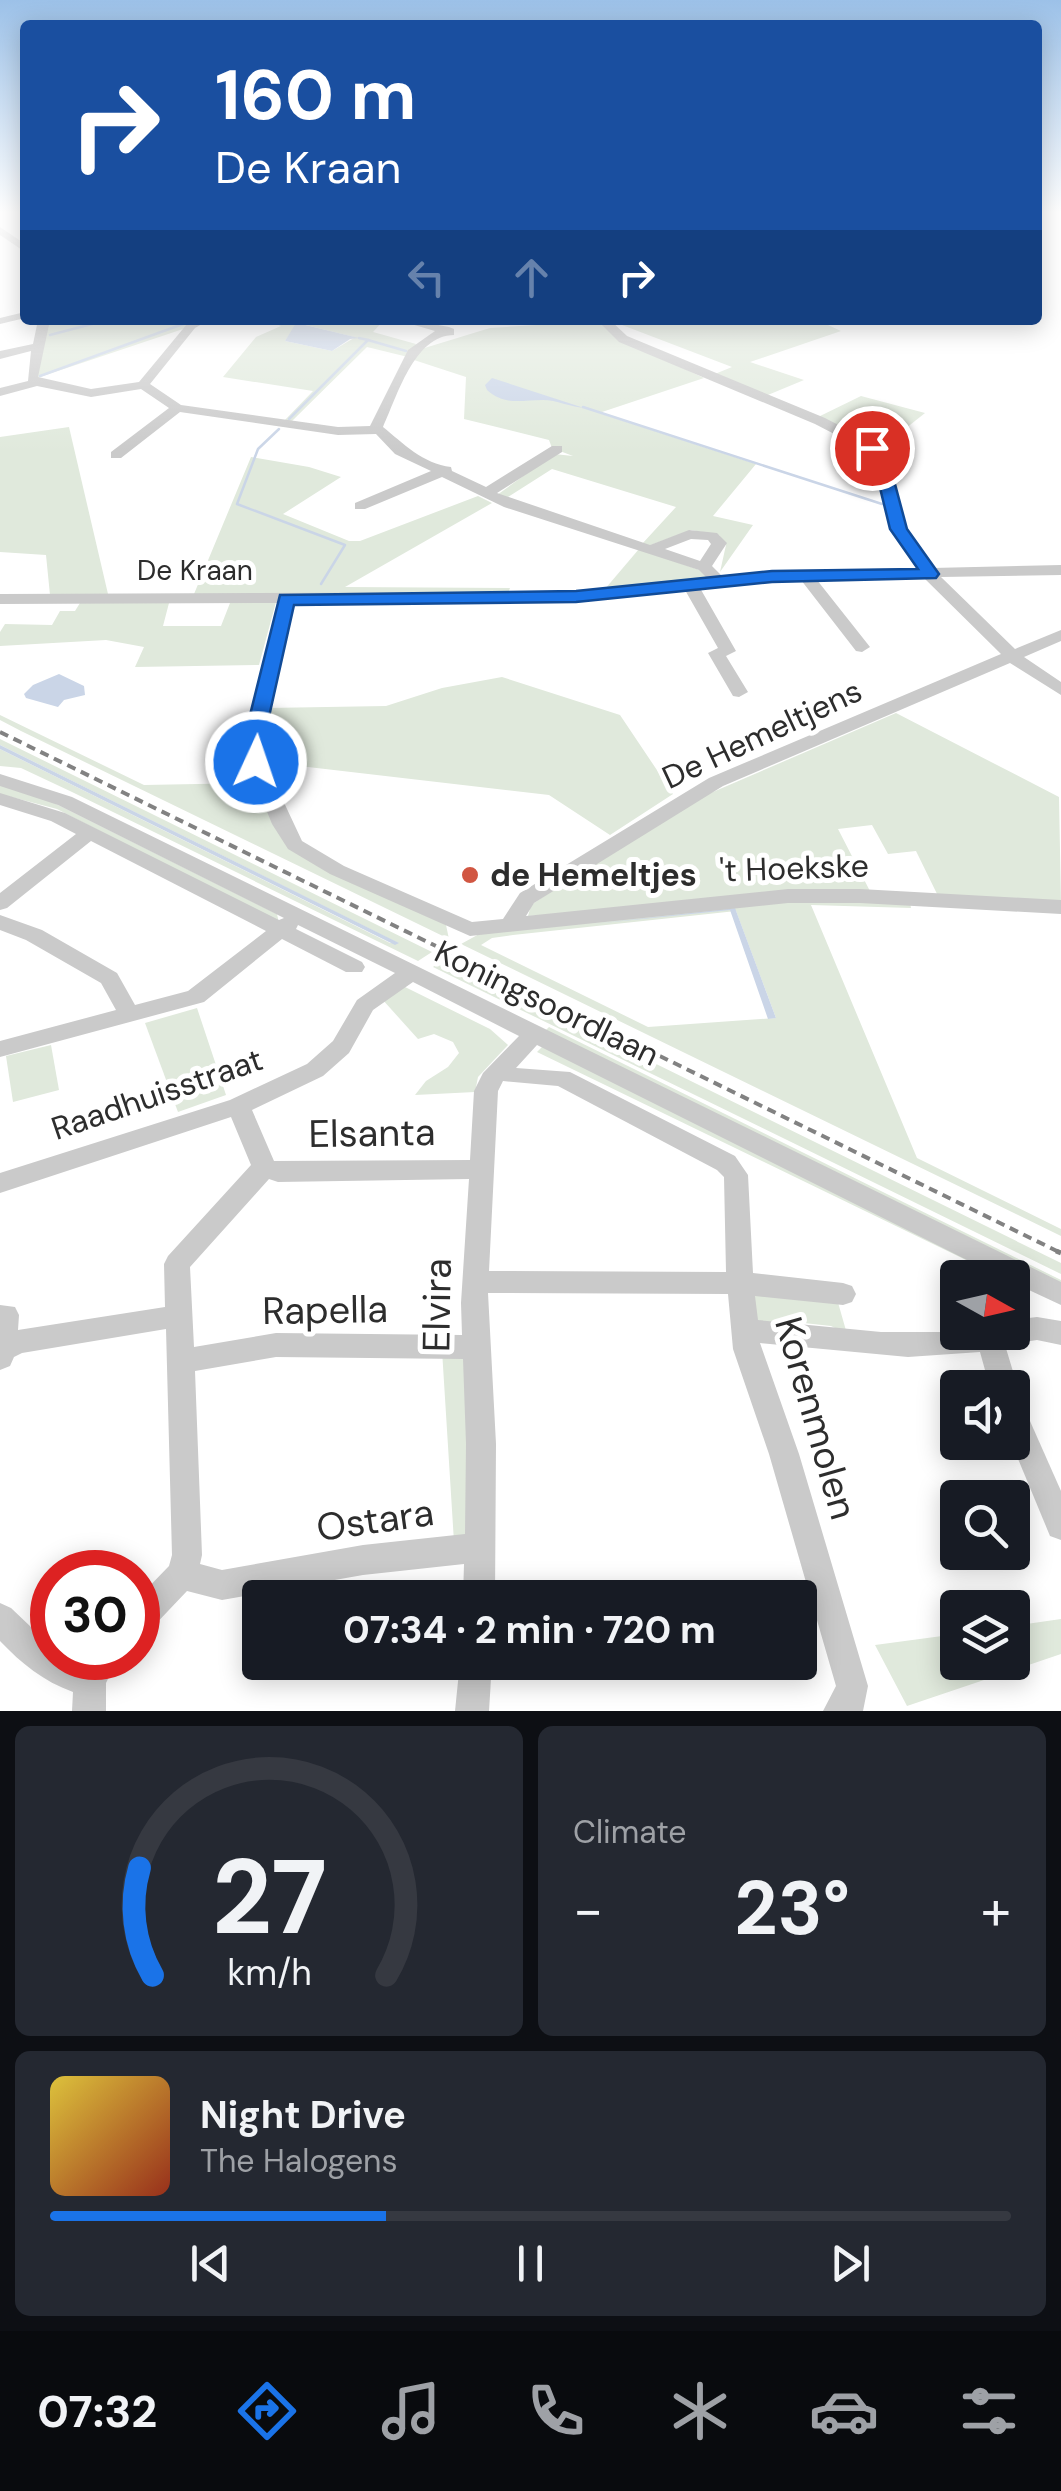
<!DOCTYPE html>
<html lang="en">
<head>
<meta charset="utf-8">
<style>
  :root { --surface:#171b24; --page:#242831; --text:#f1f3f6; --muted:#9ea1a6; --line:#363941; --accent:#1a73e8 }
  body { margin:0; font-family:"DM Sans",sans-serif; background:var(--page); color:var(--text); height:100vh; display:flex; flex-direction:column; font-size:38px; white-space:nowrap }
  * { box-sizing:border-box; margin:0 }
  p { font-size:32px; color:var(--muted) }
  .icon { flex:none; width:55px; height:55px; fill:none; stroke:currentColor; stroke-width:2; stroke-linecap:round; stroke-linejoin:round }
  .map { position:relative; height:1711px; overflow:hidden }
  .side { display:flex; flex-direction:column; gap:15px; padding:15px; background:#0d0f14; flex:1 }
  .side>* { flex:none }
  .top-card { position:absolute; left:20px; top:20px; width:1022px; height:305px; border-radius:10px; box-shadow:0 5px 25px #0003; background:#1a4fa0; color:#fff; overflow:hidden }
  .needle { width:65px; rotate:98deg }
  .buttons { position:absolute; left:940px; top:1260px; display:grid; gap:20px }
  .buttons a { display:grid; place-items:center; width:90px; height:90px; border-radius:10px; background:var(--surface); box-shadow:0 5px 25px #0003; font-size:50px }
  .speed { position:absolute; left:30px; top:1550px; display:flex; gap:20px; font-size:50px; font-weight:700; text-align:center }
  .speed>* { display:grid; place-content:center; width:130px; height:130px; border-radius:50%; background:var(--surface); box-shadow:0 5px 25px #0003; line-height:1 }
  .speed .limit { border:15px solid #d22; background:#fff; color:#111 }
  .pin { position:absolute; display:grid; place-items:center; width:85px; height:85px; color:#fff; margin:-42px; border:5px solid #fff; border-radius:50%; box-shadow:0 2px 10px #0007 }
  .me { position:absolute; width:110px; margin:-55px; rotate:3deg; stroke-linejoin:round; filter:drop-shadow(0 0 8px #0008) }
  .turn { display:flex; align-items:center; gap:35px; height:210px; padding:0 30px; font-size:45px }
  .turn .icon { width:130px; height:130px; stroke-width:2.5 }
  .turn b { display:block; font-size:70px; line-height:85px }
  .lanes { display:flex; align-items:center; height:95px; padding:0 30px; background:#0003; justify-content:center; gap:50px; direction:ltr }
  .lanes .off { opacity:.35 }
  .big { font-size:75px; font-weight:700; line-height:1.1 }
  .side .widget { flex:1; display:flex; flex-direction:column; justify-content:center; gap:15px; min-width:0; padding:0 35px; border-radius:15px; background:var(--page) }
  .side .dial { align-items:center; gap:0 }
  .dial svg { height:260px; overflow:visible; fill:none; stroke:var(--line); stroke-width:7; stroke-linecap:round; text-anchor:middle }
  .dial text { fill:var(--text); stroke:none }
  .song { display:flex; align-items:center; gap:30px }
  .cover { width:120px; height:120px; border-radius:15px; background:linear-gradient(135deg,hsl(50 70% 55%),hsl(10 70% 35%)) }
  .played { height:10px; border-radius:5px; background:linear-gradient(90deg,var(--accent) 35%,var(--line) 35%) }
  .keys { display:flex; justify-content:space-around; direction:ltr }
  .heat { display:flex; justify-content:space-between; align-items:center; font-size:55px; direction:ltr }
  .side .tiles { flex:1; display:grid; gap:15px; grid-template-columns:1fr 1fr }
  .widget:last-child { grid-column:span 2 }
  .trip { position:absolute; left:242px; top:1580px; width:575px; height:100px; border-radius:10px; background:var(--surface); box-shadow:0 5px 25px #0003; font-weight:700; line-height:100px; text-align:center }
  .dock { display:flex; height:160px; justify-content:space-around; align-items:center; background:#090b0e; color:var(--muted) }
  .dock .icon { width:70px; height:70px }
  .dock .on { color:var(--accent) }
  .dock b { font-size:45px; color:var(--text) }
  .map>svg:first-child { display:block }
</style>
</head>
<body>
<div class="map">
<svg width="1061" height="1711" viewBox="0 0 1061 1711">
  <rect width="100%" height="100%" fill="#fff"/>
  <!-- green -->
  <g fill="#e0e9dc" fill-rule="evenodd">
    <path d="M48,320H198L186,328L37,378Z"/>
    <path d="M267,320H384L373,332L416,344L408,357L367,347L291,422L284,421L313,391L223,377L256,337L281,326ZM298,323L354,337V338L332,351L285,341Z"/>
    <path d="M609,320H817L841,331L750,362L804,380L763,397L710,376L732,367Z"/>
    <path d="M601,321L623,340L704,378L599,413L756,464L713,516L753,525L720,572L726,545L719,535L691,530L648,546L642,544L676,507L552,469L505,499L497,495L554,454L573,456L552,448L549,440L464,419L466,377L414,360L418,350L490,328Z"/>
    <path d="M861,396L925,413L881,448L816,418Z"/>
    <path d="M69,427L108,594L50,595L46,555L0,552V437Z"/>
    <path d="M251,457L309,467L341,477L283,514L349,541H360L478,496L492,503L345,587L510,588L507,596L194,594Z"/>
    <path d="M639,549L708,573L709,579L605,589Z"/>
    <path d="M276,602L259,665L135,667L144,647L106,640L0,646V632L5,624L52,625L60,611H75L80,603H169L163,626H221L230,603Z"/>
    <path d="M502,677L620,715L673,794L610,835L549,795L265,762L261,743L267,708L386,706L442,688Z"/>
    <path d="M896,713L1059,797L1061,904L939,898L916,851L888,854L872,825L838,829L872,895L528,916L531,905L678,807Z"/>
    <path d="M0,715L144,785L251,783L243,760L251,758L281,833L446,925L449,939L21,731L0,720Z"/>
    <path d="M0,739L432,952L418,961L72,792L21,768L0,766V749L390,943H398L0,745Z"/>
    <path d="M0,785L46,799L277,914L279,923L57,809L0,794Z"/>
    <path d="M776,900L910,902L911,908L811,905L917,1158L1061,1229V1236L461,944L481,933ZM736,911L776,1018L648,1027L481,945L492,938L513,935Z"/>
    <path d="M446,955L444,957L522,998L1061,1263V1274L433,967Z"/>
    <path d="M403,986L490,1029L508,1045L478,1077L475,1092L415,1095L426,1081L448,1067L459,1053L453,1042L434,1034L418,1039L382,999Z"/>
    <path d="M197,1008L226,1095L178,1112L145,1023Z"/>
    <path d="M549,1027L1061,1280V1288L545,1031Z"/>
    <path d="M51,1045L59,1090L13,1102L6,1056Z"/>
    <path d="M544,1045L1008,1277H1001L537,1052Z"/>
    <path d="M749,1288L837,1299L847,1334L831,1326L777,1320L770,1325L753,1318Z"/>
    <path d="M442,1350L465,1358L471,1531L454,1542Z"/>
    <path d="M1061,1619V1654L907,1706L875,1645L957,1634L958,1662H1012L1013,1626Z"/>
  </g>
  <!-- water -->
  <g fill="#cad5e7">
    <path d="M296,323H297L359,338L350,339L332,351L285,341Z"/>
    <path d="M492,378L584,408C571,407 556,400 543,400C521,400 505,406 487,390L485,385Z"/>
    <path d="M59,674L84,686L85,695L64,700L58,707L26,698L24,694L33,685Z"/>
    <path d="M0,745L399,943L395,945L0,749Z"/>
    <path d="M735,908L776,1018L768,1019L730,910L593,924Z"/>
  </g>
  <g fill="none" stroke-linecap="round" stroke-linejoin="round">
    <!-- stream -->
    <g stroke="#cad5e7" stroke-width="2.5">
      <path d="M284,320L296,323"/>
      <path d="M50,335L107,320"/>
      <path d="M368,340L406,351"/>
      <path d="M40,376L194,320"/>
      <path d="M583,407L882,504"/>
      <path d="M289,419L368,340L359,338"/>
      <path d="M279,429L258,449L237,504L345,545L321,584"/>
    </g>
    <!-- minor -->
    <g fill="#cacaca" fill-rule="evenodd">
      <path d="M0,227L25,244V252L0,235Z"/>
      <path d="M25,312V318L0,324V318Z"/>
      <path d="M38,320H50L38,377L91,389L139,382L187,324L209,320L195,328L150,384L181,405L338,427L370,426L408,350L435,331L411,324V320L449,327L454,329V335C414,335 397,397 383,427C403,443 423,464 451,467L452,471L486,487L552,446H562V452L497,493L650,545L689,530L717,533L727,543L712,566L723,577L772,571L916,568L892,529L874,459L867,451L815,424L619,342L597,320H610L627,336L825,418L877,445L888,458L906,529L932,568L1061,565V575L941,577L1015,649L1061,630V641L1024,657L1061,682V695L1010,663L723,786L534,903L526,916L788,889H860L1061,900V914L860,903H788L470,936L330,874L288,849L272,824L247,762L245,739L277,603L0,604V594L576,592L707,578L699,570L504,507L442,477L365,509H355V503L431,471L395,454L376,434L338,435L180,412L121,458H111V452L169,408L141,389L91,397L37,386L0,396V388L28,381L31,351L0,359V351L33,344ZM691,539L708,540L711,544L700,561L665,549ZM924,578L1001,654L709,778L520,893L503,919L472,922L344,866L302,841L265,762L263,739L293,603L576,602L685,590L718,648L708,653L733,696L739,697L748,692L726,656L736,651L700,588L801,580L856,651L862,652L870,647L817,580Z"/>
      <path d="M0,774L72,797L1061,1282V1305L1012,1282V1278H1003L537,1045L516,1068L570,1072L735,1156L748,1175L753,1273L843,1283L852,1286L856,1294L852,1302L843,1305L755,1296L758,1320L881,1332H1012V1320L1037,1317L1061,1321V1345L1037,1340L1005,1345L1018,1388L1012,1397V1388H990L980,1352L908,1357L760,1343L799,1454L868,1686L863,1711H823L836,1686L769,1454L733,1349L728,1294L488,1293L496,1444L495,1598H463L464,1564L363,1575L222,1600L187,1591L149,1631L138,1636V1598L169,1566L172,1555L166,1329L22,1353L14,1357L10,1366L0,1370V1305L15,1307L19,1315L18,1330L165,1307L164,1264L168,1256L251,1165L231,1117L0,1193V1173L230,1100L307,1064L333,1041L357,1000L395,973L298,925L296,929L362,962L365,967L362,972H346L282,939L204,1002L0,1057V1041L116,1010L101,983L26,940L0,930V915L42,930L117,973L135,1005L188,991L266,931L91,841L7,908L0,910V893L76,834L51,821L0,805V793L65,813L279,920L284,918L58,805L0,786ZM413,982L519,1036L483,1073L474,1091L470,1160L274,1161L252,1110L323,1076L349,1053L373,1010ZM503,1081L558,1086L717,1170L724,1177L726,1272L489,1271L498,1091ZM269,1179L278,1182L469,1179L461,1303L462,1335L276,1333L194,1347L190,1267ZM276,1357L463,1359L466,1444L465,1534L363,1545L222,1570L200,1564L202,1555L195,1371Z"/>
      <path d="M1012,1400L1022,1403L1061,1491V1540L1050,1536L1011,1442Z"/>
      <path d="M0,1603L11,1608L52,1647V1658L82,1662L84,1658H118L106,1683V1711H72L73,1692C43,1681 22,1664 0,1641Z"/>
      <path d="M460,1662H492L489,1711H455Z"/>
    </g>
    <!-- rail-far1 -->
    <path stroke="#828282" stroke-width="4" stroke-dasharray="9 6" stroke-linecap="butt" d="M0,732L1061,1253"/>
    <!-- rail -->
    <path stroke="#828282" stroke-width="5" stroke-dasharray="15 11" stroke-linecap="butt" d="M1056,1251L1061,1253"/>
  </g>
  <!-- sky -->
  <linearGradient id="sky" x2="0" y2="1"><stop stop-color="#9cc1e8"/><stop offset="0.47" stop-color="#fff"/><stop offset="1" stop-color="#fff" stop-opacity="0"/></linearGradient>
  <rect width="1061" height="452" fill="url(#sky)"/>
  <!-- route -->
  <path fill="#1a73e8" stroke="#114b97" stroke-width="2.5" d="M867,444H877L888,458L907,529L939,574L936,578L772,582L576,602L294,605L264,739L267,762L256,768L246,762L244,739L280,595L576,591L772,571L918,569L890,529L873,459L864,448Z"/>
  <!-- markers -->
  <circle fill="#d15642" stroke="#fff" stroke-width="4" cx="470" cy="875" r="10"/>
  <g text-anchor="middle" stroke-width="10" stroke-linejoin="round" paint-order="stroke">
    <!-- far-street labels -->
    <g font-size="28" fill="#2d2d2d" stroke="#fff">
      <text x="195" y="580">De Kraan</text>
    </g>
    <!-- street labels -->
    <g font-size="32" fill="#2d2d2d" stroke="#fff">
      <text transform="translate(762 734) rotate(-25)" y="11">De Hemeltjens</text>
      <text transform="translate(794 868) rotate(-2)" y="11">'t Hoekske</text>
      <text transform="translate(547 1003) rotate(26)" y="11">Koningsoordlaan</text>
      <text transform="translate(157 1094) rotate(-19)" y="11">Raadhuisstraat</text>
    </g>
    <!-- poi labels -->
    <g font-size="32" font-weight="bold" fill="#2d2d2d" stroke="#fff" text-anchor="start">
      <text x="490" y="886">de Hemeltjes</text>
    </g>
    <!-- near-street labels -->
    <g font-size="38" fill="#2d2d2d" stroke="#fff">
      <text transform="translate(372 1133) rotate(-1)" y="13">Elsanta</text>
      <text transform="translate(437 1305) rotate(-89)" y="13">Elvira</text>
      <text transform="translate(325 1310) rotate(-1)" y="13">Rapella</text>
      <text transform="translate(816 1418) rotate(74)" y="13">Korenmolen</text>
      <text transform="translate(375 1520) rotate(-8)" y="13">Ostara</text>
    </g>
  </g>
</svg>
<div class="buttons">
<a><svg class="needle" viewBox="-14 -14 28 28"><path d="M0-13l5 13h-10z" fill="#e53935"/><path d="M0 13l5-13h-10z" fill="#9ea1a6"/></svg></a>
<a><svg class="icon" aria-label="sound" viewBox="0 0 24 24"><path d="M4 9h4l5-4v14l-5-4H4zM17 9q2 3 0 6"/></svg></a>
<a><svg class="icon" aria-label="search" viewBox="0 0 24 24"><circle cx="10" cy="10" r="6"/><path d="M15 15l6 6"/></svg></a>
<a><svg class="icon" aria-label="layers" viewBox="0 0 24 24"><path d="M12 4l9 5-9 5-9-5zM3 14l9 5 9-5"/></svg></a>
</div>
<div class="speed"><div class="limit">30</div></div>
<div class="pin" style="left:872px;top:448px;background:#d93025"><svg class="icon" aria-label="arrive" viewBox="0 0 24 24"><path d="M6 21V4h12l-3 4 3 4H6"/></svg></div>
<svg class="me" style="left:256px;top:762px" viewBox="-20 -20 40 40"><circle r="17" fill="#1a73e8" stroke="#fff" stroke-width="3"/><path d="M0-11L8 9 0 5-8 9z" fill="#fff"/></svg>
<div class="trip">07:34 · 2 min · 720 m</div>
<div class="top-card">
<div class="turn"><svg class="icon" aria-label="right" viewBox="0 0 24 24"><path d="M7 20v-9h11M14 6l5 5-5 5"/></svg><div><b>160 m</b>De Kraan</div></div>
<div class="lanes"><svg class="icon off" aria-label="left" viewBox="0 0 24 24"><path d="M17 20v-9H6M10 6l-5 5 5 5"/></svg><svg class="icon off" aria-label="ahead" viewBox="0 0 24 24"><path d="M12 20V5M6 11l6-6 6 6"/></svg><svg class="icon" aria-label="right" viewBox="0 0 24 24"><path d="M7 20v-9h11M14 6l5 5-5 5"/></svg></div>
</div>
</div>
<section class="side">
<div class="tiles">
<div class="widget dial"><svg viewBox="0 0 100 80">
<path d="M14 69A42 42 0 1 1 86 69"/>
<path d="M14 69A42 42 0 0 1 10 36" stroke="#1a73e8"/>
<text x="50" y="56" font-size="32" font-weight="700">27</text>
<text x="50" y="72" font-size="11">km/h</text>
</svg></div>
<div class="widget"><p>Climate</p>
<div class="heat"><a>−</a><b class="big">23°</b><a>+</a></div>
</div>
<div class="widget">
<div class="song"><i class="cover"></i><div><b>Night Drive</b><p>The Halogens</p></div></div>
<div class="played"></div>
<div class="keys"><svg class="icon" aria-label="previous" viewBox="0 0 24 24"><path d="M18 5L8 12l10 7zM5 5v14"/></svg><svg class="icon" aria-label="pause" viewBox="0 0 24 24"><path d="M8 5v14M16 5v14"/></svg><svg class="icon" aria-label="next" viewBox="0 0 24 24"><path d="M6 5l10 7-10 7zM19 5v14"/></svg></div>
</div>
</div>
</section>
<nav class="dock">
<b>07:32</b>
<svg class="icon on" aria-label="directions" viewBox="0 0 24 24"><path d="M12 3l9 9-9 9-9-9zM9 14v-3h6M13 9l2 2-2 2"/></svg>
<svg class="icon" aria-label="music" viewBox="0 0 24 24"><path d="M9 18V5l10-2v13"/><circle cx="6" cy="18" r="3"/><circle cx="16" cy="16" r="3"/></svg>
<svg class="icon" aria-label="phone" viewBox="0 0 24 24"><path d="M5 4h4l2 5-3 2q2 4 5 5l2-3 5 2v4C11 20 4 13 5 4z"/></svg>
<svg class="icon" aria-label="climate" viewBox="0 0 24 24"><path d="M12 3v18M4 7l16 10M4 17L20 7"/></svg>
<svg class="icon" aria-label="car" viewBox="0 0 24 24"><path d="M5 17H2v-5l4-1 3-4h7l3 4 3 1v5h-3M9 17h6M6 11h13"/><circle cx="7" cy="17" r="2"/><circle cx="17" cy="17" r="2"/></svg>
<svg class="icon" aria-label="filters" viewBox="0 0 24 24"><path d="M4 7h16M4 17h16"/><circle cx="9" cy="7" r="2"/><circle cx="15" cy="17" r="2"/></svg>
</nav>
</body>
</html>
